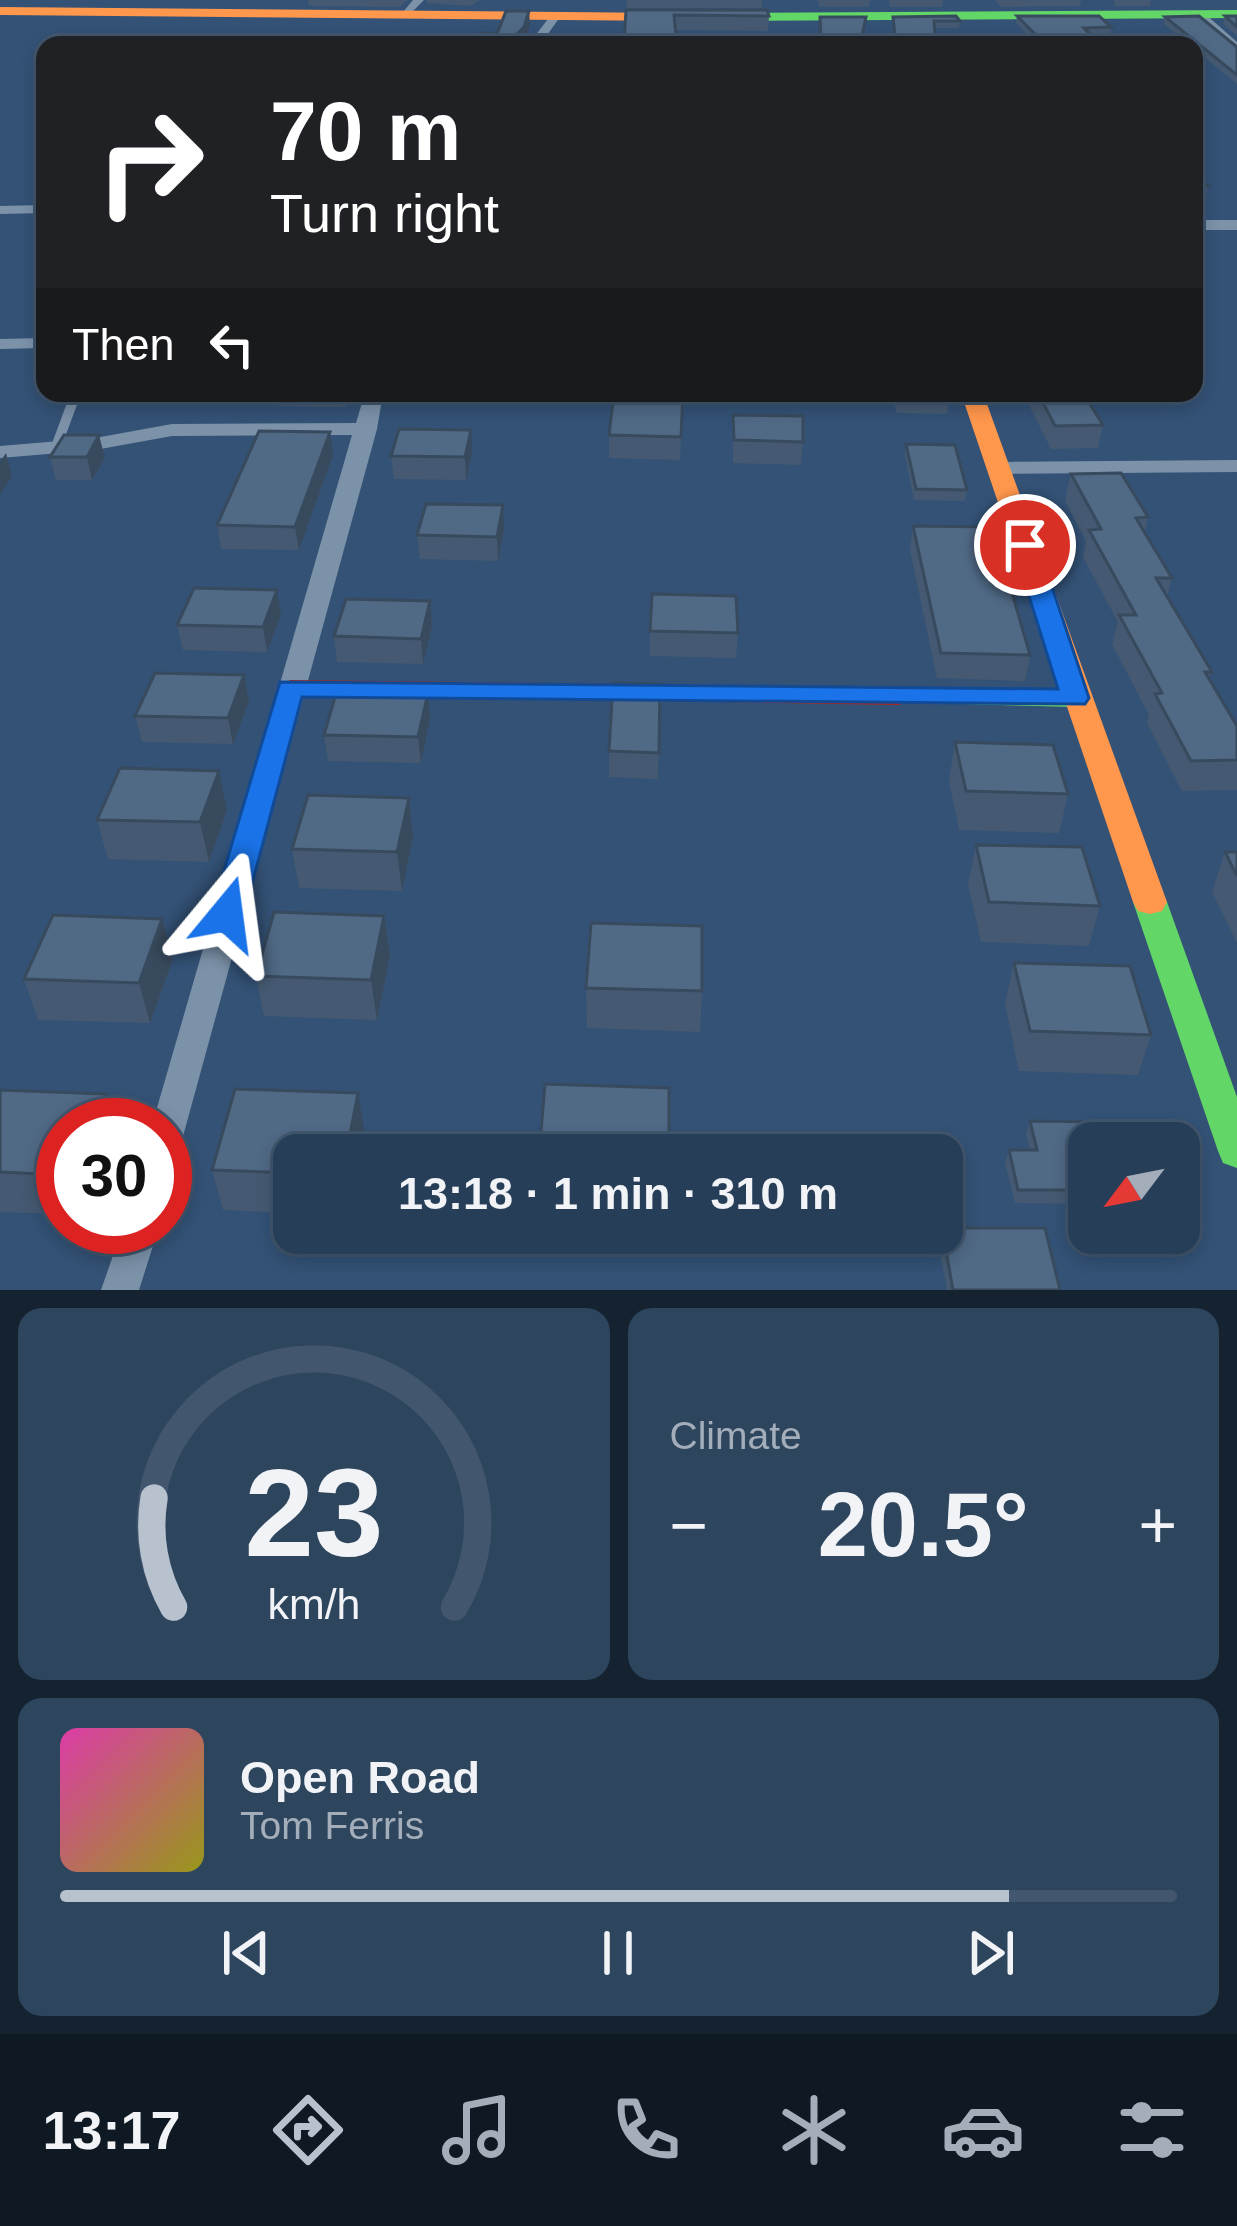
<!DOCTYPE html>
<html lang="en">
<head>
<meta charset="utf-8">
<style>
  :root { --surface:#263e58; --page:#2e455e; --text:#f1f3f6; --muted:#a4aeba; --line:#42576e; --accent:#b8c2cf }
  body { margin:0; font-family:Arial,sans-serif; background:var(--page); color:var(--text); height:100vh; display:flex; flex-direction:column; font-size:45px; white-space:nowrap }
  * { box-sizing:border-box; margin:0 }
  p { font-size:39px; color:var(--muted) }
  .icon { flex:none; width:66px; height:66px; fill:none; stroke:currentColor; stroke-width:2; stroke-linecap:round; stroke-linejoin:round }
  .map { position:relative; height:1290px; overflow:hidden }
  .side { display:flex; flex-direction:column; gap:18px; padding:18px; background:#152230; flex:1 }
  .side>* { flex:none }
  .banner { position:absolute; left:36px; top:36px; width:1167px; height:366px; border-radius:24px; box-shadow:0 6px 18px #0003,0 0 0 3px var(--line); background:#202124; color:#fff; overflow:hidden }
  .needle { width:78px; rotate:238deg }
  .fabs { position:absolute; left:1068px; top:1122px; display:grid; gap:24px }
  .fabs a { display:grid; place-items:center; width:132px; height:132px; border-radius:24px; background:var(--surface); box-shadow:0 6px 18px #0003,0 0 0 3px var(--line); font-size:60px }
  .speed { position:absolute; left:36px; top:1098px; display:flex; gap:24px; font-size:60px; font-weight:700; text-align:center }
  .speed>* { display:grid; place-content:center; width:156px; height:156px; border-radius:50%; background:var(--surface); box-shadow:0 6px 18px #0003,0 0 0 3px var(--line); line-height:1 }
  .speed .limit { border:18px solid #d22; background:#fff; color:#111 }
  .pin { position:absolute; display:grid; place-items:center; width:102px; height:102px; color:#fff; margin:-51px; border:6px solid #fff; border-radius:50%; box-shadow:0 3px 12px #0007 }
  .me { position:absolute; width:132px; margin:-66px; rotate:16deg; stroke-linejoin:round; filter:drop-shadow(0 0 9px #0008) }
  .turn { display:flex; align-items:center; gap:42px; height:252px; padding:0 36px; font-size:54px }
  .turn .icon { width:156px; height:156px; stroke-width:2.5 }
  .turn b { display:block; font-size:84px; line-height:102px }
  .then { display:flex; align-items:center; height:114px; padding:0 36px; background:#0003; gap:24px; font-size:45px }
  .big { font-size:90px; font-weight:800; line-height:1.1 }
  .side .tile { flex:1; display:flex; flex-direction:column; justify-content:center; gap:18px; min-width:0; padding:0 42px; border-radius:24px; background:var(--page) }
  .side .dial { align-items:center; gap:0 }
  .dial svg { height:312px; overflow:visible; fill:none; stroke:var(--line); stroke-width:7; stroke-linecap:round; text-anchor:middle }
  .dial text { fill:var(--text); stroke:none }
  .song { display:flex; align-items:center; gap:36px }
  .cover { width:144px; height:144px; border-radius:18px; background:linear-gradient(135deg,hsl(320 70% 55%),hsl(60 70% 35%)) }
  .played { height:12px; border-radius:6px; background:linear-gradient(90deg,var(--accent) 85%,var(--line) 85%) }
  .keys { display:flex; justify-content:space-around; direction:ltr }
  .heat { display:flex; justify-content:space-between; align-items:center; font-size:66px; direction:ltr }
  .side .tiles { flex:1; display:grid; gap:18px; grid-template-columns:1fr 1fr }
  .tile:last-child { grid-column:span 2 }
  .trip { position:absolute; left:273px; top:1134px; width:690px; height:120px; border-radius:24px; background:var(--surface); box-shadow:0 6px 18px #0003,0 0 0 3px var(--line); font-weight:800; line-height:120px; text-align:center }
  .tabs { display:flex; height:192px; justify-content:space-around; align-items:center; background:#0f1923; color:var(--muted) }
  .tabs .icon { width:84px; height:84px }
  .tabs .selected { color:var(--accent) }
  .tabs b { font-size:54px; color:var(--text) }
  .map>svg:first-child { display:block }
</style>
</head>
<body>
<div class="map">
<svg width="1237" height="1290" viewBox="0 0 1237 1290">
  <rect width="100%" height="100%" fill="#335276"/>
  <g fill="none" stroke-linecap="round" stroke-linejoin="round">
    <!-- lane-far1 -->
    <path stroke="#7c92a9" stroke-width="8" d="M0,210L45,209"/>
    <!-- lane -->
    <g stroke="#7c92a9" stroke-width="10">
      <path d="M0,344L45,343"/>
      <path d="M56,447L76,393"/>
    </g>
    <!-- street -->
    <g fill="#7c92a9" fill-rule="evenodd">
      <path d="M413,0H424L406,18H398Z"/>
      <path d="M1196,13H1204L1237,42V51L1196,17Z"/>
      <path d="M551,15L560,17L540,45H528Z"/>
      <rect x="1194" y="220" width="43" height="10"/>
      <path d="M365,393H383L377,429L182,1140L177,1150L165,1155V1125H152L352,435L172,436L95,450L0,458V446L95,438L172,424L356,423Z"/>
      <path d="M1237,460V472L1000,474L990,468L1000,462Z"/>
      <path d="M123,1227H159L139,1290H101Z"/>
    </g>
    <!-- fast -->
    <g fill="#63d668" fill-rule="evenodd">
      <path d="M1237,10V18L723,21L717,17L723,13Z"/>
      <path d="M899,687L1075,689L1089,698L1075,707L889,702L885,696L889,690Z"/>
      <path d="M1150,890L1162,893L1167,902L1237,1097V1168L1223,1163L1218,1151L1133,902L1138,893Z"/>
    </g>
    <!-- slow -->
    <g fill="#ff974d" fill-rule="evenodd">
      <path d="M0,7L671,13L677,17L671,21L0,15Z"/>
      <path d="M961,393H983L1167,902L1162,911L1150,914L1138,911L1133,902Z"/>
    </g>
    <!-- jam -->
    <path fill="#b3261e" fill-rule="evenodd" d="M290,680L899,687L913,696L899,705L280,695L276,689Z"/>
  </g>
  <!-- wall -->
  <g fill="#455a72">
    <path d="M308,0H408L399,7L309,6Z"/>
    <path d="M426,0H480L471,6L427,3Z"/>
    <path d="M627,0H762V8H626Z"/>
    <path d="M818,0H870L869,7H819Z"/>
    <path d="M889,0H943L942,7H890Z"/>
    <path d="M995,0H1081L1080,6L1001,7Z"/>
    <path d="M1114,0H1151L1150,6H1115Z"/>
    <path d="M626,10L769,16L768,31L675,30Z"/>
    <path d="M1017,16L1111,27L1110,35H1092L1101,45H1037L1016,23Z"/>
    <path d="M1225,16H1237V36L1223,24Z"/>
    <path d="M893,17L960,21L959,28H935L936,45H895Z"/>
    <path d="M1165,17L1237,47V84L1194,49V45H1189L1164,24Z"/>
    <path d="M1194,172L1208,186L1206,196H1194Z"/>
    <path d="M278,393H352L346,407L279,406Z"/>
    <path d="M683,393L680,460L609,458V435Z"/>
    <path d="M891,393H945L948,403L947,414L897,413Z"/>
    <path d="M1023,393H1083L1103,425L1098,448L1051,449Z"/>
    <path d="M733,415L803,442L801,465L733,463Z"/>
    <path d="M906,444L967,490L965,501L914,500L905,455Z"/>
    <path d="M472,453L466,480L394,479L391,456Z"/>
    <path d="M333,455L299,550L221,549L217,525Z"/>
    <path d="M50,457L105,458L92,480H56Z"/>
    <path d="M1071,474L1148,517L1145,532L1172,578L1167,597L1212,672L1209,679L1237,726V790L1182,791L1147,723L1149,715L1112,644L1118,622L1083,557L1086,541L1065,501Z"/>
    <path d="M913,526L1030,655L1025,681L937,678L910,550Z"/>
    <path d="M504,529L498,561L420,559L417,535Z"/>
    <path d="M430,601L432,626L423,664L337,662L334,636Z"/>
    <path d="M281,615L267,652L183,650L177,625Z"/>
    <path d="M650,631L738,633L736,658L650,656Z"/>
    <path d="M244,675L249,701L233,744L142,742L135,716Z"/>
    <path d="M660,684L658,779L609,777V751Z"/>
    <path d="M428,693L430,718L421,763L328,761L324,735Z"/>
    <path d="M955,742L1068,794L1059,833L959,830L949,781Z"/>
    <path d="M409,798L413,837L402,891L299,888L292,849Z"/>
    <path d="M227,810L209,862L108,859L97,820Z"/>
    <path d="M976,845L1100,906L1089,946L981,942L968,884Z"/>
    <path d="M1225,852H1237V943L1212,892Z"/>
    <path d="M384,916L390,956L377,1020L264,1016L256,976Z"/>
    <path d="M162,919L173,959L150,1023L38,1020L24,979Z"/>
    <path d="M1014,963L1151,1035L1138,1075L1019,1071L1005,1003Z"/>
    <path d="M586,988L702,991L700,1032L587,1028Z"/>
    <path d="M0,1090L106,1094L117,1125H63V1214L0,1212Z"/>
    <path d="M1030,1121L1089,1143V1204L1015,1203L1005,1163L1009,1150H1030L1026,1134Z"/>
    <path d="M365,1134L361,1155H294V1213L223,1210L212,1170Z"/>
    <path d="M940,1233H942L1060,1290H947L938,1241Z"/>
  </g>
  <!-- shaded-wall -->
  <g fill="#384a5d">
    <path d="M529,11L530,25L525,42L522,45H506Z"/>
    <path d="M345,393H352L346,407Z"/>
    <path d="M471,430L472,453L466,480L465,457Z"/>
    <path d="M330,432L333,455L299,550L295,527Z"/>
    <path d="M99,435L105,458L92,480L87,457Z"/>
    <path d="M6,453L12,476L0,495V462Z"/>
    <path d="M503,505L504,529L498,561L497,537Z"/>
    <path d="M277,590L281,615L267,652L263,627Z"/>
    <path d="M430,601L432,626L423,664L421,639Z"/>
    <path d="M244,675L249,701L233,744L228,718Z"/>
    <path d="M428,693L430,718L421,763L418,737Z"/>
    <path d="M219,771L227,810L209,862L200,822Z"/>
    <path d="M409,798L413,837L402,891L397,852Z"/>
    <path d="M384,916L390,956L377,1020L371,980Z"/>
    <path d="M162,919L173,959L150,1023L139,983Z"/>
    <path d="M358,1093L365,1134L361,1155H346Z"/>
    <path d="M106,1094L117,1125H95Z"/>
  </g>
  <!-- building -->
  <g fill="#506985" stroke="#384a5d" stroke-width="3">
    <path d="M626,10H767L769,16L674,15L677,45H624Z"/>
    <path d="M506,11H529L524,27L506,45H464L481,33L497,34Z"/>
    <path d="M956,16L960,21H934L936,45H896L893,17Z"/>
    <path d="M1017,16H1099L1111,27L1084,28L1101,45H1046Z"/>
    <path d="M1199,16L1237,47V75L1165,17Z"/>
    <path d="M1225,16H1237V27Z"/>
    <path d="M820,17H866L860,45H821Z"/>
    <path d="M1194,172L1208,186H1194Z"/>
    <path d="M614,393H683L681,437L609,435Z"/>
    <path d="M896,393H945L948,403L898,402Z"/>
    <path d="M1038,393H1083L1103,425L1055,426Z"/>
    <path d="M733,415L803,416V442L734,440Z"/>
    <path d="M399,429L471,430L465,457L391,456Z"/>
    <path d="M259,431L330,432L295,527L217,525Z"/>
    <path d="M64,435H99L87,457H50Z"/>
    <path d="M906,444L955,445L967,490L916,489Z"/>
    <path d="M1121,473L1148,517L1136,518L1172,578H1156L1212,672H1205L1237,726V760L1191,761L1155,694L1162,693L1119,615H1136L1089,530L1101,529L1071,474Z"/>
    <path d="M426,504L503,505L497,537L417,535Z"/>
    <path d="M913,526L993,527L1030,655L941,653Z"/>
    <path d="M194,588L277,590L263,627L177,625Z"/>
    <path d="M652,594L736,596L738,633L650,631Z"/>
    <path d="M346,599L430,601L421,639L334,636Z"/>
    <path d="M155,673L244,675L228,718L135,716Z"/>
    <path d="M613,683L660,684L659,753L609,751Z"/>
    <path d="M337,690L428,693L418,737L324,735Z"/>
    <path d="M955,742L1053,745L1068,794L966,791Z"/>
    <path d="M120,768L219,771L200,822L97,820Z"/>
    <path d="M308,795L409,798L397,852L292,849Z"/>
    <path d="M976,845L1082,847L1100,906L989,902Z"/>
    <path d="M1225,852H1237V876Z"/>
    <path d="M274,912L384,916L371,980L256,976Z"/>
    <path d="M53,915L162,919L139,983L24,979Z"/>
    <path d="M591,923L702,926V991L586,988Z"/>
    <path d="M1014,963L1130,966L1151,1035L1030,1031Z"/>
    <path d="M545,1084L669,1088V1155H539Z"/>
    <path d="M235,1089L358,1093L346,1155H294V1173L212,1170Z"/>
    <path d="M0,1090L106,1094L95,1125H63V1175L0,1172Z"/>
    <path d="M1030,1121L1115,1122L1122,1143H1089V1190H1018L1009,1150H1037Z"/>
    <path d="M942,1228H1045L1060,1290H953Z"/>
  </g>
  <!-- route -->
  <path fill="#1a73e8" stroke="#114b97" stroke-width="3" d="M1025,538L1038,545L1089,698L1085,704L302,697L244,914L239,923L227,927L215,923L211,914L280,682L1058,689L1013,545Z"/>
</svg>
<div class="fabs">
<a><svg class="needle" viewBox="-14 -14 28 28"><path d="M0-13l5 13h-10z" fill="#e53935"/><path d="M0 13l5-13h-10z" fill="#a4aeba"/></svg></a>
</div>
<div class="speed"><div class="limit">30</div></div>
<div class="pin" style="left:1025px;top:545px;background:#d93025"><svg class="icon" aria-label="arrive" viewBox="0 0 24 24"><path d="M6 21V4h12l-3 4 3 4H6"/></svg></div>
<svg class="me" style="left:227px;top:914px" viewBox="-20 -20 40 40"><path d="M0-17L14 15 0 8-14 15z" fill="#1a73e8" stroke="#fff" stroke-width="4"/></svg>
<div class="trip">13:18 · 1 min · 310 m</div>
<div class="banner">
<div class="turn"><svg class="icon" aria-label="right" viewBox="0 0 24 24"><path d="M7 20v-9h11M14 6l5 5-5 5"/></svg><div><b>70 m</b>Turn right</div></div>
<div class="then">Then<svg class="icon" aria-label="left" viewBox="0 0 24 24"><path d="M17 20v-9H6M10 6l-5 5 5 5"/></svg></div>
</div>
</div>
<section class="side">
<div class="tiles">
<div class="tile dial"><svg viewBox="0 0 100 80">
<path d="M14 69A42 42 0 1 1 86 69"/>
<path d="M14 69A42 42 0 0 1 9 41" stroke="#b8c2cf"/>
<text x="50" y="56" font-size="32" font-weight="700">23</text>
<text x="50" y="72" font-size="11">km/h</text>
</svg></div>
<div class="tile"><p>Climate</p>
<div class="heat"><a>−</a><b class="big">20.5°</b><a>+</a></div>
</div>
<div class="tile">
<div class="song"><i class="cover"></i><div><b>Open Road</b><p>Tom Ferris</p></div></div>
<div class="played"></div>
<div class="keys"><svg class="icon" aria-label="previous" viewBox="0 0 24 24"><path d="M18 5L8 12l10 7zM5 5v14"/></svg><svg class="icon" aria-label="pause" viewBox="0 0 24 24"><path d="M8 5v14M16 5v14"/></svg><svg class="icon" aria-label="next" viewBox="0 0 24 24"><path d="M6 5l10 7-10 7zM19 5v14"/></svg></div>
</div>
</div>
</section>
<nav class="tabs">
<b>13:17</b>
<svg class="icon selected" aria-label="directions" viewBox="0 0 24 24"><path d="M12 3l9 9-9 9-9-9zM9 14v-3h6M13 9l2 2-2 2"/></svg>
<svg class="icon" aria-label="music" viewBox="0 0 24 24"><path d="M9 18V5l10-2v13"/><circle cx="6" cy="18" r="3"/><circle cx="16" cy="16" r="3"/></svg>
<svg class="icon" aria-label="phone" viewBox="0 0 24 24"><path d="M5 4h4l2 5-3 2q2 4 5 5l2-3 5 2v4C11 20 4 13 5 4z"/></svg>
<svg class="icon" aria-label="climate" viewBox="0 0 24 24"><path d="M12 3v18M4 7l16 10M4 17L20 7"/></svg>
<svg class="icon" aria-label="car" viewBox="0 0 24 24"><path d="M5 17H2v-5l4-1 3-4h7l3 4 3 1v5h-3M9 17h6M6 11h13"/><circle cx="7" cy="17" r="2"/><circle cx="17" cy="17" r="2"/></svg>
<svg class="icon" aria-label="filters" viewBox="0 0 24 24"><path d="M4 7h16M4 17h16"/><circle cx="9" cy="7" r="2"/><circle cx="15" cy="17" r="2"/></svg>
</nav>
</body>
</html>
